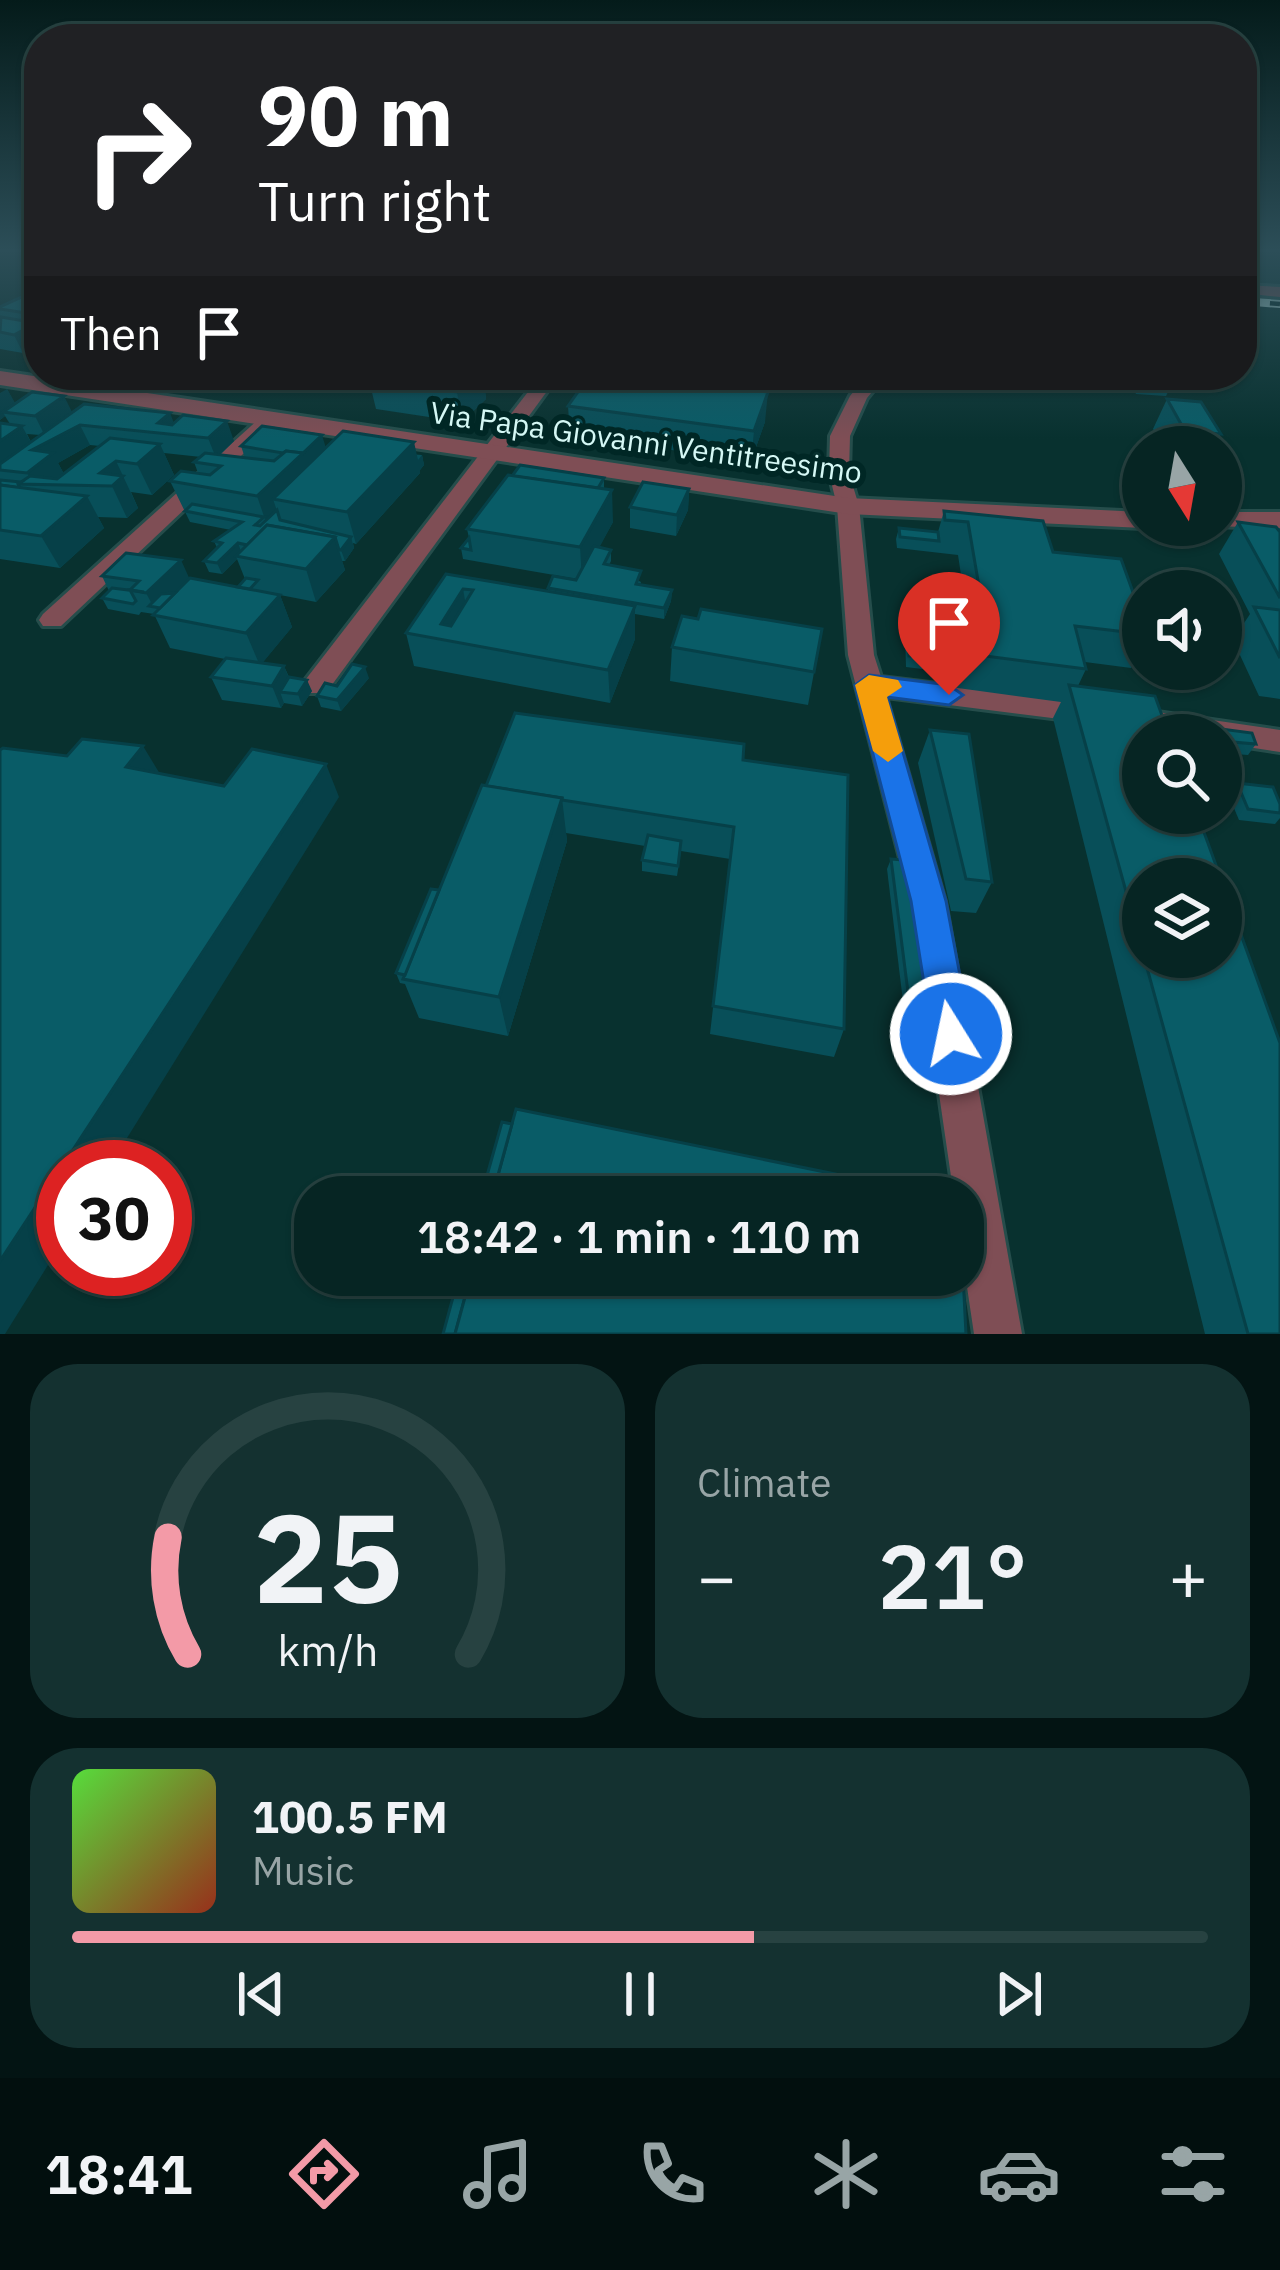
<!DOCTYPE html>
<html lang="en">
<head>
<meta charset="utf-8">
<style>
  :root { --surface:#062523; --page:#143130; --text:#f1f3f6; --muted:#98a5a6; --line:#274241; --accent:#f39aa7 }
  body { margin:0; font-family:"IBM Plex Sans",sans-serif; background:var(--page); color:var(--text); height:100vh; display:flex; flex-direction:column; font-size:45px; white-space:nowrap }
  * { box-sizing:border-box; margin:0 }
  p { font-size:39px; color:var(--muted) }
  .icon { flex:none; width:66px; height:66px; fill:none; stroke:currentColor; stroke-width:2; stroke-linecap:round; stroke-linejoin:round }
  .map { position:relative; height:1334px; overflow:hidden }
  .sheet { display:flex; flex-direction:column; gap:30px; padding:30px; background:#031413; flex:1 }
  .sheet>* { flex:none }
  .hud { position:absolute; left:24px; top:24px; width:1233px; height:366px; border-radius:48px; box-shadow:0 3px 9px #0004,0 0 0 3px var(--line); background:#202124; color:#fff; overflow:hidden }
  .needle { width:78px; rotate:169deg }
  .tools { position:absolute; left:1122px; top:426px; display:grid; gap:24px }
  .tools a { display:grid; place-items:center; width:120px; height:120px; border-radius:50%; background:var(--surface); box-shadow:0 3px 9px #0004,0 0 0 3px var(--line); font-size:60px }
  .speed { position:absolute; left:36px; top:1140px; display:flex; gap:24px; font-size:60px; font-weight:700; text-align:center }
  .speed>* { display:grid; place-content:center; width:156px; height:156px; border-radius:50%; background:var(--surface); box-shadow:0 3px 9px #0004,0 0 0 3px var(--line); line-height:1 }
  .speed .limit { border:18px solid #d22; background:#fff; color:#111 }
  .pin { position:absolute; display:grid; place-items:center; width:102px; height:102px; color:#fff; margin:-123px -51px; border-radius:50% 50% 50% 0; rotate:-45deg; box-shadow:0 0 12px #0007 }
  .pin .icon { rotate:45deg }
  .me { position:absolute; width:132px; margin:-66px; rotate:350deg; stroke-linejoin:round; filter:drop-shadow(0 0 9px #0008) }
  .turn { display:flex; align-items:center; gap:42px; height:252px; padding:0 36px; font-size:54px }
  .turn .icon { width:156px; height:156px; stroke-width:2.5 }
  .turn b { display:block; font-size:84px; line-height:102px }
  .then { display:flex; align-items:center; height:114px; padding:0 36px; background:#0003; gap:24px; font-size:45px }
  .big { font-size:90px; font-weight:600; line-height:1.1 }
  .sheet .widget { flex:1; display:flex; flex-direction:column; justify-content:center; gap:18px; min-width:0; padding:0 42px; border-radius:48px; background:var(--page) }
  .sheet .dial { align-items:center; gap:0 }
  .dial svg { height:312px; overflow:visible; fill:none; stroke:var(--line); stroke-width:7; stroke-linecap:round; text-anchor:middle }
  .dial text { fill:var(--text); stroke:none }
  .song { display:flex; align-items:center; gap:36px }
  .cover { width:144px; height:144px; border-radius:18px; background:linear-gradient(135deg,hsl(110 70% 55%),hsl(10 70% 35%)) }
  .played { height:12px; border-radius:6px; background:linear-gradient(90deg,var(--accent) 60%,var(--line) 60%) }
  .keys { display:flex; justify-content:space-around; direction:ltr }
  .heat { display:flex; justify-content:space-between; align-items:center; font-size:66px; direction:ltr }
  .sheet .tiles { flex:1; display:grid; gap:30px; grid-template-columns:1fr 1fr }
  .widget:last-child { grid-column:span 2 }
  .trip { position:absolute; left:294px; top:1176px; width:690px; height:120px; border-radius:48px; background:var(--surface); box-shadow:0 3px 9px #0004,0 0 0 3px var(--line); font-weight:600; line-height:120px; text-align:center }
  .tabs { display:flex; height:192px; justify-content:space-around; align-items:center; background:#020f0e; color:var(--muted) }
  .tabs .icon { width:84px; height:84px }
  .tabs .selected { color:var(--accent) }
  .tabs b { font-size:54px; color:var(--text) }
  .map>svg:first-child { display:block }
</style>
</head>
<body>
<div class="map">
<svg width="1280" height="1334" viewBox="0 0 1280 1334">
  <rect width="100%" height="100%" fill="#08312f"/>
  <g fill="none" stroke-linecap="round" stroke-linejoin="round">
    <defs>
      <g id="minor">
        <path d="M1242,285L1280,287V297L1242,293Z"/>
        <path d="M541,375H559L326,693H306L302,686L306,679Z"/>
        <path d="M867,375H886L867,398L850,436L849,473L859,506L874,655L881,677L1092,703L1102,706L1106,713L1102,720L1092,723L886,697L945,901L1022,1334H974L963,1260V1197H954L911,901L848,655L837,506L829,473L830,436L850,396Z"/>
        <path d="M261,417L278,421L61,626H43L39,620L43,614Z"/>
        <path d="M1130,708L1280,730V752L1221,743V735H1166L1120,726L1116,719L1120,712Z"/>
      </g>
      <g id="tertiary">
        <path d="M0,371L848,498L1143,512V525H1153L1143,528L848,514L0,385Z"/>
        <path d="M1221,512H1280V528L1211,526L1221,525Z"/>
      </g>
    </defs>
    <!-- minor casing -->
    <use href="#minor" stroke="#254d4b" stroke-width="6"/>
    <!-- tertiary casing -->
    <use href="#tertiary" stroke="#254d4b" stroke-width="6"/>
    <!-- minor -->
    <use href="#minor" fill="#7f4e55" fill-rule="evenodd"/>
    <!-- tertiary -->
    <use href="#tertiary" fill="#7f4e55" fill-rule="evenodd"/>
    <defs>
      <path id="rail" d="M1242,301L1280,304"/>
    </defs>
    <!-- rail casing -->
    <use href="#rail" stroke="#aed2cf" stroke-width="8"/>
    <!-- rail -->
    <use href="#rail" stroke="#002725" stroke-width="4.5" stroke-dasharray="14" stroke-linecap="butt"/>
  </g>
  <!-- wall -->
  <g fill="#084f59" fill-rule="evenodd">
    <path d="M39,289V345L23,353L0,349V307Z"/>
    <path d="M375,375H508L501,384L484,381L486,399L462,422L376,409L369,380Z"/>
    <path d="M590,375H838L835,385L762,376L760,392L765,422L751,461L570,436L568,406Z"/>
    <path d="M1126,375H1176L1166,396L1136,394Z"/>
    <path d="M7,389L15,404L72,412L174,423L234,441L220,455L245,458L241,446L326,448L422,455L424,465L420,470V473L356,544L353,543L354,548L345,561H342L345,570L316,602L280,595L292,627L262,663L284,666L289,677L312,691L302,706L284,703L281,708L222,700L211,677L225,659L170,648L154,614L141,612L139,615L108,609L102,598L109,591L102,576L189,579L238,587L245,579L237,559L222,574L209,572L204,561L217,548L214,541L231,530L190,522L170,481L198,473L194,462L201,457L164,453L174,475L152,495L131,492L138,508L127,518L98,517L104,528L60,568L0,559V423L10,424L5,416L0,420ZM27,434L40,435L31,442ZM90,445L100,446L64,474L58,463Z"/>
    <path d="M1167,399L1221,434L1214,447H1163L1153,429Z"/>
    <path d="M604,478V489L613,522L599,547L611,550V561L609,565L641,582L640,585L672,590L671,601L664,619L635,614V639L610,703L414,666L406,633L446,574L548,592V588L577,579L463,559L461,548L469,538L467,529Z"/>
    <path d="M689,489L688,510L676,536L630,528V507Z"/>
    <path d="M944,511L1053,552L1143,620V645L1131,668L1085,662L1086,669L1078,686L1143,879V957H1221L1280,1334H1205L1053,718L1061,702L936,685L932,663L930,670L906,667L905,635L908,624L929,627L936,605L966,608L958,555L897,548L896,539L899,528L938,532Z"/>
    <path d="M1238,522L1260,525L1280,532V699L1259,696L1233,640L1250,614L1219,554Z"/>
    <path d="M822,629L808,705L670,681L672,647Z"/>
    <path d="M369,678L341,711L321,707L317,696L337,686Z"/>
    <path d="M1191,725L1256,744L1248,755L1221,753V735H1184Z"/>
    <path d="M930,730L992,882L976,913L951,911L918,763Z"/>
    <path d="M743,760L844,1029L834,1057L710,1034L730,859L681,851L677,876L642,871V860L645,846L566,833L567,841L508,1036L419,1018L405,984L400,983L396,973L439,890L482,785Z"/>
    <path d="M1237,783L1280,804V818L1275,824L1239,820L1228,794Z"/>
    <path d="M891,859L941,1013L935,1022L905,1018L887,869Z"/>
  </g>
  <!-- shaded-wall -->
  <g fill="#064048">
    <path d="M39,311V345L23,353L14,335L36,323L32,314Z"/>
    <path d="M477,375H483L486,399L462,422L457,392Z"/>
    <path d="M762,375L761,391L755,405L758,376Z"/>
    <path d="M7,389L18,408L3,412L5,416L0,420V393Z"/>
    <path d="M768,392L765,422L751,461L754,431Z"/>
    <path d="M64,396L74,416L45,436L35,416Z"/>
    <path d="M170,413L178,433L158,423Z"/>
    <path d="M227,421L234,441L216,458L208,438Z"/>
    <path d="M80,425L90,445L58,463L64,474L50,485L33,484L27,473L32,450Z"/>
    <path d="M22,426L33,446L0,464V441Z"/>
    <path d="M322,435L328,455L273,499L279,517L268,528L257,496Z"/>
    <path d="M414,442L418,460L422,455L424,465L420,470V473L356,544L347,512Z"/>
    <path d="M160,444L174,475L152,495L137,464Z"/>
    <path d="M116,461L138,508L127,518L112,486L100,473Z"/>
    <path d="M689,489L688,510L676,536L677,515Z"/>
    <path d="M612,490L613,522L582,580L580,547Z"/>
    <path d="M87,496L104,528L60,568L41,536Z"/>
    <path d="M335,537L345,570L316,602L306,569Z"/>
    <path d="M351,537L354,548L345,561L341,550Z"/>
    <path d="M238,543L242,554L236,556L237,559L222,574L217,563Z"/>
    <path d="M181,560L191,582L180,604L167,619L161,608L153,606L146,593Z"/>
    <path d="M463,589L469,622L457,642L441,624Z"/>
    <path d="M672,590L671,601L664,619V608Z"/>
    <path d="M280,595L292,627L260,666L246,633Z"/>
    <path d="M635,606V639L610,703L608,670Z"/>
    <path d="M284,666L293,688L280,692L284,703L281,708L272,686Z"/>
    <path d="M365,667L369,678L341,711L337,700Z"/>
    <path d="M307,680L312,691L302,706L298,694Z"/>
    <path d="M143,746L163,779L126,767Z"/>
    <path d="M326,764L339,797L109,1167H63V1241L5,1334H0V1261Z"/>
    <path d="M562,798L567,841L508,1036L499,997Z"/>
  </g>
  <!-- building -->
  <g fill="#095c67" stroke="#064048" stroke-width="3" fill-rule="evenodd">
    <path d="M39,289V311L32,314L0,309V307Z"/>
    <path d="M1,317L36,323L14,335L0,332Z"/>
    <path d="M375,375H477L457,392L369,380Z"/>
    <path d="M590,375H628L768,392L754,431L568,406Z"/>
    <path d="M32,392L64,396L35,416L3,412Z"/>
    <path d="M1167,399L1201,402L1221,434L1185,431Z"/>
    <path d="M84,404L170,413L158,423L172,425L183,415L227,421L208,438L80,425L32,450L53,453L27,473L0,470V464Z"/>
    <path d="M0,423L22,426L0,441Z"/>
    <path d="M262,426L322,435L303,453L286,451L283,453L241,446Z"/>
    <path d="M343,431L414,442L347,512L273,499Z"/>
    <path d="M110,438L160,444L137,464L116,461L100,473L123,476L112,486L18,484L30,476L57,479Z"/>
    <path d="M286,451L303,453L257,496L170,481L181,471L210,475L221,466L194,462L205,453L274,461Z"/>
    <path d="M520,465L604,478L598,488L512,476Z"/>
    <path d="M508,475L612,490L580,547L467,529Z"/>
    <path d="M0,480L21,482L18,484L20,488L0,485Z"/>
    <path d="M643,482L689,489L677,515L630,507Z"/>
    <path d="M0,485L87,496L41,536L0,530Z"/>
    <path d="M192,504L264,517L255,525L260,526L277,510L280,520L351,537L341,550H339L335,537L267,525L247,545L238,543L217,563L204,561L222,543L214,541L242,522L185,511Z"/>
    <path d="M944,511L1043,521L1053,552L1121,559L1143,620V634L1075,626L1086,669L947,651L936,605L983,610L968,522L945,520Z"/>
    <path d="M1238,522L1276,527L1280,532V598Z"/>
    <path d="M267,525L335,537L306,569L236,556Z"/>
    <path d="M899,528L938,532L939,541L900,537Z"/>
    <path d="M469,538L471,550L461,548Z"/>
    <path d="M594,546L611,550L604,564L641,571L636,584L672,590L664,608L548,588L553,576L576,580Z"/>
    <path d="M126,553L181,560L146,593L130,590L139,581L102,576Z"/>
    <path d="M446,574L635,606L608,670L406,633ZM463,589L473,590L451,626L441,624Z"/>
    <path d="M190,578L280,595L246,633L153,615Z"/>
    <path d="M246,578L258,580L250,589L238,587Z"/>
    <path d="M112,588L144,592L130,590L136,601L133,604L102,598Z"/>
    <path d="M175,593L160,608L149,606L161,594Z"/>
    <path d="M1254,607L1280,610V658Z"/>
    <path d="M701,609L822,629L814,672L672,647L682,616L698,619Z"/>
    <path d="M908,624L929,627L933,659L909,656Z"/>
    <path d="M226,658L284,666L272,686L211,677Z"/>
    <path d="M352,664L365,667L337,700L317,696L325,683L337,686Z"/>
    <path d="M289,677L307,680L298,694L280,692Z"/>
    <path d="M1069,685L1155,696L1169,735H1143V813H1197L1221,879H1143V953Z"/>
    <path d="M515,713L744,744L743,760L848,775L844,1029L713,1006L734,827L562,800V798L486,786Z"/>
    <path d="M1191,725L1252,733L1256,744L1221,741V735H1194Z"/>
    <path d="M930,730L969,734L992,882L966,879Z"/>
    <path d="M82,739L143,746L126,767L224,786L252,749L326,764L0,1261V750L3,748L67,756Z"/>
    <path d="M1237,783L1273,787L1280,804V813L1248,809Z"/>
    <path d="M482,785L562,798L499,997L403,979Z"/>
    <path d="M648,835L681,841L678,866L642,860Z"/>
    <path d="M891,859L916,861L941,1013L910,1008Z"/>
    <path d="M1221,879L1280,1043V1334H1248L1144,957H1221Z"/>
    <path d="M431,889L439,890L405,975L396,973Z"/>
    <path d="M516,1109L948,1197H492Z"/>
    <path d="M502,1122L512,1124L492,1197H481Z"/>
    <path d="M459,1275H471L455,1334H443Z"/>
    <path d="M471,1275H963L966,1334H455Z"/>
  </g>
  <!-- sky -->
  <linearGradient id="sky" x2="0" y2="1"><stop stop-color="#041b1a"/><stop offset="0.57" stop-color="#2c4e58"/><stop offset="1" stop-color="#2c4e58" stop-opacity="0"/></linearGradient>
  <rect width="1280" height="439" fill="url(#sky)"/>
  <!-- route -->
  <path fill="#1a73e8" stroke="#114b97" stroke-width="3" d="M869,675L949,685L963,695L949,705L887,697L946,901L971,1034L965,1048L951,1053L937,1048L932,1034L911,901L855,685Z"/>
  <!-- slow -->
  <path fill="#f59e0b" d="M869,675L898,680L902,687L887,697L903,751L888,762L873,751L855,685Z"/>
  <g text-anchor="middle" stroke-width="12" stroke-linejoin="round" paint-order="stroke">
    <!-- far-street labels -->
    <g font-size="30" fill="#d5f8f5" stroke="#002725">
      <text transform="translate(646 443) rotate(8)" y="10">Via Papa Giovanni Ventitreesimo</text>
    </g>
  </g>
</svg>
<div class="tools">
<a><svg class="needle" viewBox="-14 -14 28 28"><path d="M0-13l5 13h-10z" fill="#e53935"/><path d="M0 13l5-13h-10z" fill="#98a5a6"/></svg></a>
<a><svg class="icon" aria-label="sound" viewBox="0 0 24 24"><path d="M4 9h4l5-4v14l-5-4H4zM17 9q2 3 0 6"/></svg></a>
<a><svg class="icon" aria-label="search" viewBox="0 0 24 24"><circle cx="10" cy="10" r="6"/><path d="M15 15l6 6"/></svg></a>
<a><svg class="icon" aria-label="layers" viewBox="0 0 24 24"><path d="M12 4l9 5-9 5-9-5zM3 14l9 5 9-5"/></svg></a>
</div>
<div class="speed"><div class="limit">30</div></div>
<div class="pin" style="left:949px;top:695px;background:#d93025"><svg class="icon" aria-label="arrive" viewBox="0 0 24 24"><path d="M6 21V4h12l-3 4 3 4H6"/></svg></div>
<svg class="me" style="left:951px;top:1034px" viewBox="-20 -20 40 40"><circle r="17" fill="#1a73e8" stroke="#fff" stroke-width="3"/><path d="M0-11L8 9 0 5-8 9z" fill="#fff"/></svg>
<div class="trip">18:42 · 1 min · 110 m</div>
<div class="hud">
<div class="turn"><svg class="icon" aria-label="right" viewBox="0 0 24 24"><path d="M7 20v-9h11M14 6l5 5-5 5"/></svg><div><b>90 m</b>Turn right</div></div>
<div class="then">Then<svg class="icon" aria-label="arrive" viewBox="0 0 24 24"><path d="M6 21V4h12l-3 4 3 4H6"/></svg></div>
</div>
</div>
<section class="sheet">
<div class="tiles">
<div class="widget dial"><svg viewBox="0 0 100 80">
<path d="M14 69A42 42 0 1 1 86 69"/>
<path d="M14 69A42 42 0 0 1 9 39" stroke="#f39aa7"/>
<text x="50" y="56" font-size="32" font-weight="700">25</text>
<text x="50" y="72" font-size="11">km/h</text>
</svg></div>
<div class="widget"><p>Climate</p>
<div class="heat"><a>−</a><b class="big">21°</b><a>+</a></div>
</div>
<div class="widget">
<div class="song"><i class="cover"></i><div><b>100.5 FM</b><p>Music</p></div></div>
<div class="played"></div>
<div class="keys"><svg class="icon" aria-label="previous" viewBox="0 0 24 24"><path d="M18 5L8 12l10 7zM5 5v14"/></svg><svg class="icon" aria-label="pause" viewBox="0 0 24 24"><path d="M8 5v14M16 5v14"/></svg><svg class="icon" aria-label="next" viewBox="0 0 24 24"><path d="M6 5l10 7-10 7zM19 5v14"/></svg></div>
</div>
</div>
</section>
<nav class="tabs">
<b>18:41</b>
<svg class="icon selected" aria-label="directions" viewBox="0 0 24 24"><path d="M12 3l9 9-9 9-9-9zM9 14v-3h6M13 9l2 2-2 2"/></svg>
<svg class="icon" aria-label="music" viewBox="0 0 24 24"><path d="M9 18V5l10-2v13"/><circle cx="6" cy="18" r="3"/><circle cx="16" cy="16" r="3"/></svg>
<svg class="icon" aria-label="phone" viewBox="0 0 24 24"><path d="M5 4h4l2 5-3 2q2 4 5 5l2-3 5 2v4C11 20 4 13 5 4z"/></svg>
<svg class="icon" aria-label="climate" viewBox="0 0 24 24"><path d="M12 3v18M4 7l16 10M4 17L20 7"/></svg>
<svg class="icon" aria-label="car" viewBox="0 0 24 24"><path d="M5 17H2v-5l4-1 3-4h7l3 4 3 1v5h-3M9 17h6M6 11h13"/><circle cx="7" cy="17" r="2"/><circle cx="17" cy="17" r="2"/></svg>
<svg class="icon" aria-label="filters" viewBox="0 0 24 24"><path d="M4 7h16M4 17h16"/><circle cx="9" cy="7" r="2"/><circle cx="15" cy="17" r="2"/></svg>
</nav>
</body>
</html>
